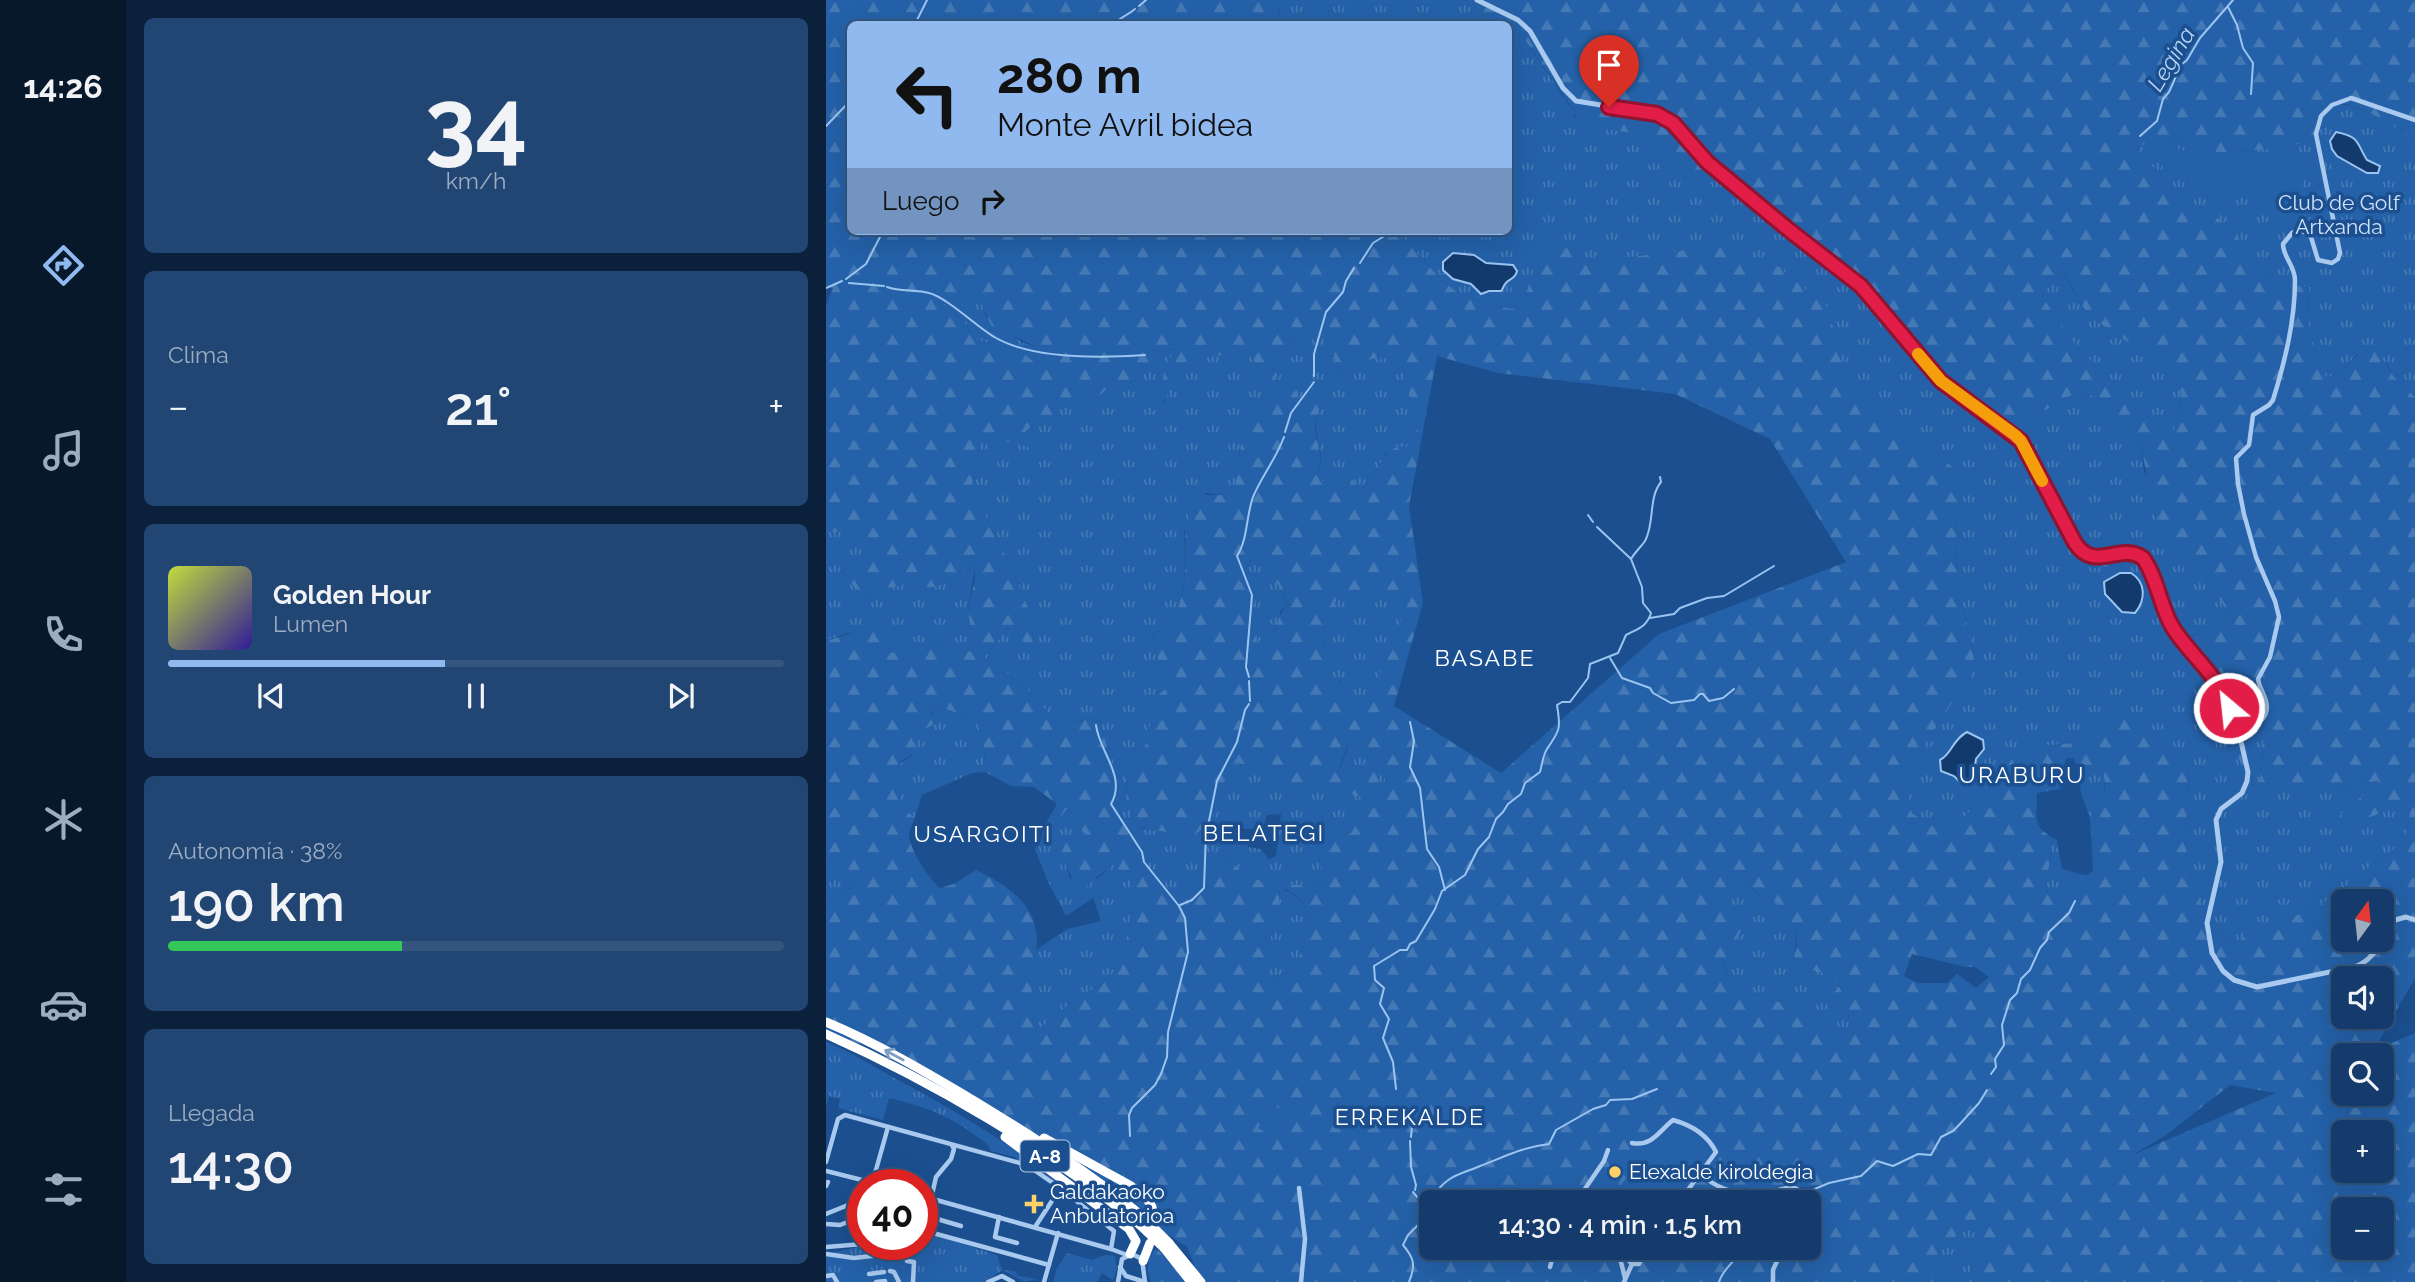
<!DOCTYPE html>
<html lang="es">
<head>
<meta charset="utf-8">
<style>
  :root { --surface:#143b6b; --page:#214673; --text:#f1f3f6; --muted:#9dadc1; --line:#33557e; --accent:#90b9f0 }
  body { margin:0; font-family:Raleway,sans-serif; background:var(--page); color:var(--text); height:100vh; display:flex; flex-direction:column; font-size:26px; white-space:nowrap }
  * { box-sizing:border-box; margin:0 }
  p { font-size:23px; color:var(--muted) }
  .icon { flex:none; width:38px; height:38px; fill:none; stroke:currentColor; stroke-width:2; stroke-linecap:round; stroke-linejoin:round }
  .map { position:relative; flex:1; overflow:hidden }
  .sheet { display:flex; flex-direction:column; gap:18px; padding:18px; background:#0b203b; width:700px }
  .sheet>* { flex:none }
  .top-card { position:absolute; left:21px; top:21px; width:665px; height:214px; border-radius:10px; box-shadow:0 7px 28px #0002,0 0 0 2px var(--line); background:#90b9f0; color:#111; overflow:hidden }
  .needle { width:46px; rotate:15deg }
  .controls { position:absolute; left:1505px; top:889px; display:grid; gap:14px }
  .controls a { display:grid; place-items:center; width:63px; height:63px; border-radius:10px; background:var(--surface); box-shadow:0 7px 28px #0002,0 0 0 2px var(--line); font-size:35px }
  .speed { position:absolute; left:21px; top:1169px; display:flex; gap:14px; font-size:35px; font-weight:700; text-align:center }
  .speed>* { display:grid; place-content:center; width:91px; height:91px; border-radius:50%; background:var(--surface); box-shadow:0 7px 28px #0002,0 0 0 2px var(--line); line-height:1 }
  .speed .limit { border:10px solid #d22; background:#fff; color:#111 }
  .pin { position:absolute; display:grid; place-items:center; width:60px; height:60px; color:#fff; margin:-72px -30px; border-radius:50% 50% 50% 0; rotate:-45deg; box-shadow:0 0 7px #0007 }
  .pin .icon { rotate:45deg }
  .me { position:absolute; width:77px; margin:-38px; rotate:332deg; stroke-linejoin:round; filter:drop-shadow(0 0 5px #0008) }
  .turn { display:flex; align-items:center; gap:24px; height:147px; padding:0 35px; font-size:32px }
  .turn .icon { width:91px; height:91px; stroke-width:2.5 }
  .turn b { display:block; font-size:49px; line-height:60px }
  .then { display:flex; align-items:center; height:66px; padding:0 35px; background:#0003; gap:14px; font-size:26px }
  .big { font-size:52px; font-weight:600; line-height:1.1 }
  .sheet .widget { flex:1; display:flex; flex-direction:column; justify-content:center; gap:10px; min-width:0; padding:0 24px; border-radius:10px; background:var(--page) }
  .sheet .dial { align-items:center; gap:0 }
  .dial b { font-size:91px; line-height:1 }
  .song { display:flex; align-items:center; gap:21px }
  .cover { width:84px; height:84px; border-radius:10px; background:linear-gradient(135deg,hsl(70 70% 55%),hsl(250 70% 35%)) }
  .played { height:7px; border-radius:4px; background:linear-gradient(90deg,var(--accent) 45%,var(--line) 45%) }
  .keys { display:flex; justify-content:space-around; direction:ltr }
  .heat { display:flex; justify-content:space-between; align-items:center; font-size:38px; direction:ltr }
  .charge { height:10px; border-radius:5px; background:linear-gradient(90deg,#34c759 38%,var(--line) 0) }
  .trip { position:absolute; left:593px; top:1190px; width:402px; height:70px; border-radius:10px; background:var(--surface); box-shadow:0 7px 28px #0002,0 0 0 2px var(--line); font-weight:600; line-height:70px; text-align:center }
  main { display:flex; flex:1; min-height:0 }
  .tabs { display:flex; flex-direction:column; width:126px; justify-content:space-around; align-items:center; background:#08182b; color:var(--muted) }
  .tabs .icon { width:49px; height:49px }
  .tabs .current { color:var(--accent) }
  .tabs b { font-size:32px; color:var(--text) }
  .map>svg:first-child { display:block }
</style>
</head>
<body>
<main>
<nav class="tabs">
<b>14:26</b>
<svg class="icon current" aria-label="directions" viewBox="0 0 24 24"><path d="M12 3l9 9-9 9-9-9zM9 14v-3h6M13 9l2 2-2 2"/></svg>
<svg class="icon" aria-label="music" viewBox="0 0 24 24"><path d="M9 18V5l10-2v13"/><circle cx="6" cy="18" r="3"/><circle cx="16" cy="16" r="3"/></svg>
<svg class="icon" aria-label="phone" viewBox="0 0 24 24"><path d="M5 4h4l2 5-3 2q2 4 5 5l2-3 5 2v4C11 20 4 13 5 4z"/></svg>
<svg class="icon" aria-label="climate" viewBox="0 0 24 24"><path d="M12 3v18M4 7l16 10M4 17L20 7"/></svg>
<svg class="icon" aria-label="car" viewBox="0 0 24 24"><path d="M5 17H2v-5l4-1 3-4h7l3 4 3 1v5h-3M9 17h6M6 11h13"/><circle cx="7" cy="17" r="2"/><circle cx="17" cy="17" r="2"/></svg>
<svg class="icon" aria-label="filters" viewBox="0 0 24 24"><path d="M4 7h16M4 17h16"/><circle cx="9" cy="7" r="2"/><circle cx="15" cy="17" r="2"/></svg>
</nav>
<section class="sheet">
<div class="widget dial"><b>34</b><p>km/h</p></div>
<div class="widget"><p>Clima</p>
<div class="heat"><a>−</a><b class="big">21°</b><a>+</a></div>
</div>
<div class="widget">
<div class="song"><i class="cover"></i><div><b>Golden Hour</b><p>Lumen</p></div></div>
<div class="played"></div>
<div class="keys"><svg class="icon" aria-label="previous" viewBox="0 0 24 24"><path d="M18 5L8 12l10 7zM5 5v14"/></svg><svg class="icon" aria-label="pause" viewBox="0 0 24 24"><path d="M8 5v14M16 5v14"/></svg><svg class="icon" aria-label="next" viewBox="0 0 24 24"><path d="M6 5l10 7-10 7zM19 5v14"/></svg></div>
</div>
<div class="widget"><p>Autonomía · 38%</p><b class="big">190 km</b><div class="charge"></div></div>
<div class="widget"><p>Llegada</p><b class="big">14:30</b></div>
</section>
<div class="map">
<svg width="1589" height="1282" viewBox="0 0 1589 1282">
  <defs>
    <pattern id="grass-tufts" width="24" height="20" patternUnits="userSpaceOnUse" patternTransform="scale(1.75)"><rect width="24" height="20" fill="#2461a8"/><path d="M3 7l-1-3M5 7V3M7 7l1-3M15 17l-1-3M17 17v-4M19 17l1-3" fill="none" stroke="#4579b5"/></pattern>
    <pattern id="forest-firs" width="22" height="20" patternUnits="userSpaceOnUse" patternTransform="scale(1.75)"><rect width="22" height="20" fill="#2461a8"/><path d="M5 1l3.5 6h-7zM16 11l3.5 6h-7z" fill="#4579b5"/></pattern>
  </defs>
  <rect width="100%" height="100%" fill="#1b4f8f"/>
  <!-- grass -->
  <g fill="url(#grass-tufts)" fill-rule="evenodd">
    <path d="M454,0H639L677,24H453Z"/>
    <path d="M683,27L694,33L743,105L751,112L748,116V122L751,124L824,135L857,176L866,178L884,173L1027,289L1162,424L1187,442L1198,457L1252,554L1266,568L1309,563L1322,577L1354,648L1388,692L1425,790H1441L1446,766L1459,784L1493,788L1554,781L1514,816L1525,824L1586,800L1579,842L1548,863L1511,894L1486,910L1424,931L1409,945L1395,933L1368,893L1360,847L1362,760L1272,740L1193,749L1168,784L1137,819L1105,826L1086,813L1076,779L1150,667C1136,606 1120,540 1138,478L1123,464L1093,453L1020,375L1002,308L889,241L858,250L769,262L726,242L713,252L697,305L686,309L667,306L629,291L610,274L570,231H682ZM1314,582L1318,597L1316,605L1290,607L1279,594ZM1141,732L1145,736L1155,755L1150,759V766L1134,782L1128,776L1119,774L1114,760C1126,754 1127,739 1141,732Z"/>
    <path d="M1511,104C1538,104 1566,126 1589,139V397L1568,377L1560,363L1532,354L1510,375L1501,377L1495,372L1482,323L1483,286H1451L1400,223L1360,199L1311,152L1312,148L1326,138L1335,136L1414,152L1493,141C1491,126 1497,112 1511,104Z"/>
    <path d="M1234,270C1247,285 1252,305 1266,318L1344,370C1363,388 1353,421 1343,443L1334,428L1249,345L1216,296Z"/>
    <path d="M143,293L156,305L160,317L196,342L210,347L214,358L210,365L194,350L150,340L137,321L116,304Z"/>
    <path d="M498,327L514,373L546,359L576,356C578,368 579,380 582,391C587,411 596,426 586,447L560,453L549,473L533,493L526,480L524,484L514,491L495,480L491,475C502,449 484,439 492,412L452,389L446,362L466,347L463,340Z"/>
    <path d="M355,349C351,352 345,356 343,360C340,365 341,372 339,377C334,391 322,395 327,411L339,401L348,376L361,361L372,359L380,362L377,358L425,349L435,379L438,397C417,414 412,461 409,487L396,495L380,493C374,503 364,515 360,526C357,532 359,541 359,548C359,574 360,626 326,633L333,664L342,687L311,772L301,775L300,796L315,829L340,830L366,836L386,823L389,801L407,763L458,768L462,789H505L507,786L536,798C537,810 532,824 524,834L497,821L495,814L489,826L497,887L461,884L458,890C487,900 486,930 474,955C470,965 461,973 453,981L448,982L437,974L436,967L452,912L454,892L413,869L402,858L386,851L379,891L357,910L337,894L321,890L328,875L304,839L295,816L290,779L273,718L230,724C211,695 187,676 158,657L182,628L208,644L203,610L181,558L145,489L157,435L202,438L199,432L212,420L230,415L233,408L237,405L254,402L273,396L280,390L294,388L312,379L316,373L322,351ZM455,814L450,856L443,859L435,849L422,847L415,829L437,828L441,815Z"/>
    <path d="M1247,394C1282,393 1275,404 1293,427C1299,434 1308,440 1315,445L1318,471L1350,544L1365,557L1406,618L1410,629L1358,637L1343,614L1321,560L1271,558L1255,549L1184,430Z"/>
    <path d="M6,530L32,533L40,548L42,561L15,571L38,599L56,586L64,588L78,584L94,588L109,587L149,566L142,611L148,653L125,645L95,646L65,653L53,629L20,633L3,640L0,631V531Z"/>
    <path d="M431,558L452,585L463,606L455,610L445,642L440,648H434L431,644L420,568L423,561Z"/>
    <path d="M514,589L581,593L573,633L537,711C521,709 519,694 514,681L495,683L498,651L497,636Z"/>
    <path d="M1448,691V718L1437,719C1437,741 1438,761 1433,782L1426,785L1424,766L1402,696L1421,707L1434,696Z"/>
    <path d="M101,703L152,720L158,745L159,772L146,773L96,795L89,817C73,808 68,799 78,781L72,765L87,755L85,736L105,726L107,715Z"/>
    <path d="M523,745C554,749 557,756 560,787L553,782L551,768L543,765L527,781L511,775Z"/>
    <path d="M1251,765L1273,771L1279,778L1277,798L1264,818L1255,793Z"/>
    <path d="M241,809L249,814L246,821L268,841L261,846L251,847L233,859L239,862L244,879H271L288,863L297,875L306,881L308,901L298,951L289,971L275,984L246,1002L211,1031C199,1014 207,970 210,950L241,929L275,921L267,898L240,916L222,882L209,849Z"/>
    <path d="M1227,838L1231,840L1236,869L1254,874C1250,887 1244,893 1231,898L1222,893L1220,887Z"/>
    <path d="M0,856L29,877C23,892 16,898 0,900Z"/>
    <path d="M922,884C926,888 932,896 938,899C941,901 945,901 948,902C967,910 973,939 968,956C980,972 987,966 1001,975C1017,985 1020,1007 1025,1025L1018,1036L988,1027L983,1023L971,1005L957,995L954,1002L943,1000L938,996L913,993L904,983L897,959C914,932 909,924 896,896L912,892Z"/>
    <path d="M0,1042C26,1052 48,1067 72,1080C123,1107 173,1137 219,1172L220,1175L237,1184L234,1188L201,1166L193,1163L189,1157L165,1151L162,1145C127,1117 107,1109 63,1098L57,1120L12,1108L14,1099L3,1096L0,1107Z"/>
    <path d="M1140,1226L1158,1239L1141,1282H1109L1113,1252Z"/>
    <path d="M102,1232L171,1255L176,1270L189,1271L192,1276L211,1279L199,1282L177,1270L158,1282H0V1254L45,1244H96V1233Z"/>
    <path d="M241,1253L266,1260L279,1255L289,1256L291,1269L287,1280L276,1273L271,1282H227L231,1268Z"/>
  </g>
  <!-- forest -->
  <g fill="url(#forest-firs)" fill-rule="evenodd">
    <path d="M0,0H454L453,24H24V231H570L610,274L629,291L667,306L686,309L697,304L713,252L726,241L769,262L858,250L889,241L953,267L1002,308L1020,375L1093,453L1123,464L1138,478C1120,540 1136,606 1150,667L1076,779L1086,813L1105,826L1137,819L1168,784L1193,749L1272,740L1291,714L1331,735L1362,760L1360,847L1368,893L1395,933L1409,945L1424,931L1486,910L1511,894L1548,863L1579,842L1586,800L1525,825L1513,816L1553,781L1493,788L1459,784L1446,766L1441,790L1425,791L1388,692L1354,648L1322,577L1309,563L1266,568L1252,554L1187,442L1118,397L1052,315L1027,289L884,173L866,178L857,176L824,136L751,124L747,122L751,112L744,105L694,33L683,27L682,24L666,19L639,0H1589V139C1573,130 1530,100 1512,104C1506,105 1503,110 1500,115C1493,123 1491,131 1493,141C1463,145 1431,152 1400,152C1364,152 1348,122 1312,148L1311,152L1360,199L1400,223L1451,286H1483L1482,323L1495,372L1501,377L1510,375L1543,345L1549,347L1568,377L1589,397V978L1547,1051L1589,1033V1282H1141L1158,1239L1140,1226L1113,1252L1109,1282H375L361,1247L155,1112L43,1047L0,1034V900C15,898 23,893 28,879L0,856V631L4,640L46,625L53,629L65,653L95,646L125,645L148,653L142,611L149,578L148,566L109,587L94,588L78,584L64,588L56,586L38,599L15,571L42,561L40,548L31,533L0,531V306L7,288H0ZM1234,270C1248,284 1252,305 1266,318L1344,370C1363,388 1353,421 1343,442L1334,428L1249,345L1216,296ZM143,293L156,305L165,325L210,347L208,357L214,358L210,364L194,350L150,340L137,321L117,304ZM498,327L514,373L546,359L576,357C578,368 579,380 582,391C587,411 596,427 586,447C560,444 560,457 548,474C544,481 538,486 534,492L526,479L524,484L514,491L495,480L491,475C503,444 477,436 497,403H476L468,389H452L446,362L466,347L463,340ZM354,349L343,359L337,369C342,389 321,390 326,412C345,403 345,376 361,361L372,359L382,363L378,358L424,350L435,379L438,397C417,414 412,461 409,487L396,495H377L367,507L359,527C360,556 364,626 326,633L333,664L342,687L330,697L319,747L311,772L301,775L300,796L308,827L366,836L386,823L389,801L408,763L457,768L461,789H506L507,786L535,798C537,810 532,824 524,834L497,821L495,817L498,808L489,826L497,887L461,884L458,889C487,900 486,930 474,955C470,965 461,973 453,981L448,982L437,974L436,967L452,912L454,892L413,869L402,858L385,850L379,891L357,909L337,894L321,890L328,875L304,839L295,816L290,779L273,718L231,724C211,695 187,676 158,657L182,628L207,650L208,644L203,610L181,558L145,489L157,436L203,447L208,443L202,438L199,432L212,420L230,415L233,408L237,405L254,403L273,396L280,390L294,388L312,379L325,367L327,359L323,351ZM611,356L672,373L849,394L944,439L1020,562L833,634L675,773L568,706L597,603L583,506ZM1247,394C1282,393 1275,404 1293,427C1299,434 1308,440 1315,445L1327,510L1348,545L1365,557L1406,618L1410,629L1358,637L1343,614L1321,560L1304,553L1260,555L1255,549L1202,449L1185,430ZM431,558L452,585L463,605C448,615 452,635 440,648H434L431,644L429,600L420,568L423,561ZM514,590L581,593L573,633L537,711C518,708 521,689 510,678L495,683L498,651L497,636ZM1448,691V717L1437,718C1437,740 1438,760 1433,782L1426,785L1424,766L1403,697L1421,707L1435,701L1434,695ZM102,703L152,720L158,745L159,772L185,786L208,787L231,804L220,823L214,842L241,809L248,814L246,821L267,842C257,848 251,847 240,843L232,859L239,862L252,893L288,863L297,875L306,881L308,901L298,951L289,971L275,984L246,1002L211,1031C205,1024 206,1014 206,1005C204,987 208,969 210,951C216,908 185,887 150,870L128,884L114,888C103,879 82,848 83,833C84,828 88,822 89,817C73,808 68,799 78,781L72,765C84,751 93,760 85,736L105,726L108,722ZM522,745C553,749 557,756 560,786L553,782L551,768L546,764L529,771L526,780L511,774ZM1242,758L1248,759L1251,765L1277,774C1283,791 1274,804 1264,818L1267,870L1262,875L1254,874C1250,887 1244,893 1231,898L1222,893L1220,887L1227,838C1205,825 1211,817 1211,793L1234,789L1239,762ZM922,884L938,900L949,902L957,908L965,921L970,936L971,947L968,956L970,963L976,967L1000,974L1013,986L1008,993L1022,1013L1025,1025L1018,1036L988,1027L983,1022L988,1012L972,1005L971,1002L957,995L954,1002L943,1000L938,996L913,993L904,983L897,960L905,953L906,945L916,930L910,926L911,913L896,896L912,892ZM1517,901H1556V940H1517ZM1086,954L1140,967H1149L1163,977L1150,988L1131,974L1121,983H1092L1078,976ZM1517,978H1556V1017H1517ZM1517,1055H1556V1094H1517ZM1404,1085L1450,1093L1306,1155L1339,1136ZM1517,1132H1556V1171H1517ZM997,1186L954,1196H899L895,1202H984V1248H606V1202H884L893,1191ZM1517,1209H1556V1248H1517Z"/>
    <path d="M329,1249L332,1250L361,1282H325C320,1272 321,1257 329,1249Z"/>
  </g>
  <!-- pitch -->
  <g fill="#2461a8">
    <path d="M1336,144L1390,160L1471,151L1478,167L1475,188L1477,192L1468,215C1446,192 1413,200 1385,193C1357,185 1341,171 1320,152Z"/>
    <path d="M446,1104L462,1113L448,1137L432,1128Z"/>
    <path d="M850,1123C867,1130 879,1135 886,1153L879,1165L851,1202H806L791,1190L811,1164L808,1161L824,1140L832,1146L846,1125Z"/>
    <path d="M508,1201L521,1207L511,1230L498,1224Z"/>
  </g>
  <!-- water -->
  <g fill="#123a6d" stroke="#9cc4f0" stroke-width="2">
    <path d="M1510,132C1535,137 1530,143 1541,160L1554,166L1552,173H1541L1511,156L1506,149L1504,141Z"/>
    <path d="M627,253L648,255L660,263L687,265L691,271C689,280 683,278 679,284C677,287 677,289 675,291H663L655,294L645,284L627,279L617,270V262Z"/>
    <path d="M1294,573H1305C1320,582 1320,600 1309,613L1296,612L1279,594L1278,582Z"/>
    <path d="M1141,732L1157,740L1158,749L1150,759L1147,778L1134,782L1128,776L1115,771L1114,760C1126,754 1126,740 1141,732Z"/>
  </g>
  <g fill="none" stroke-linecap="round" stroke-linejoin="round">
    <!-- stream -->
    <g stroke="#9cc4f0" stroke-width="2">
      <path d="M313,6L320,0"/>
      <path d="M1402,7L1411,25L1417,48L1427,63L1425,94"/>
      <path d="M89,24L101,0"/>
      <path d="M288,24C295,17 302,15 309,9"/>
      <path d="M0,126L24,101"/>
      <path d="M1314,136L1331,121L1337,99L1343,92L1355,65L1361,60L1374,38L1407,0"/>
      <path d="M534,263L547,243L560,235"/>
      <path d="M20,279L40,264L55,235L60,231"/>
      <path d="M23,283L58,286"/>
      <path d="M61,287C75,292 90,289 103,293C122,298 152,328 170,338C209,360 276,358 319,355"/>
      <path d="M0,288L16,281"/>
      <path d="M488,376V354L500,312L517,292L520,281L528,268"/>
      <path d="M459,432L465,413L488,382"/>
      <path d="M762,515L767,522"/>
      <path d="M771,527L805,559"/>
      <path d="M824,618L848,614L854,608L881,598L898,596L948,566"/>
      <path d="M784,658L796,678L824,688L827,693L845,703L868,700L874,694H877L883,701L897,698L908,689"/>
      <path d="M423,677L420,667L426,595L411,556C422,539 420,516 427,497C435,477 450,459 458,437"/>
      <path d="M423,681L424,701"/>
      <path d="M584,722L588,741L584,767L594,788L601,849L613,867L619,890"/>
      <path d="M270,725C273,752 301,776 285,804L316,852L318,862L353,906L359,918L362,952L342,1032L341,1057L335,1074L329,1085L306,1108L303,1115L304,1136"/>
      <path d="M382,826L391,781L411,742L419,710L423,704"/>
      <path d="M354,905L366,900L378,888L380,832"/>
      <path d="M1165,1074L1170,1067L1169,1059L1178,1045L1176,1025L1184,1000L1191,993L1195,979L1204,970L1214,948L1221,940L1223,932L1243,913L1249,901"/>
      <path d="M570,1089L567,1062L557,1038L563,1019L554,1004L558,988L549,980L548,966L574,950H581L584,944L590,941L609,909L616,891L639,875L652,849L663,837L670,819L677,812L682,804L695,794L699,783L714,772C716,765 717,755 721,749C734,730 735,729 731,705L736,702H744L762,678L764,664L792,653L800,635C811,629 821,627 825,613L817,603L816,587L805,559C809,552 815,547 819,541C829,523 822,498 835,482L834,477"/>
      <path d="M582,1117L586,1126L585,1137"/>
      <path d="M584,1141L585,1167L590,1185L589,1190"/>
      <path d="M612,1190C623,1175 638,1173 654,1166C678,1157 697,1147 723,1144L730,1130L767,1109L780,1105L784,1100L806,1099L831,1089"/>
      <path d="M979,1193L1003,1183L1035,1176L1051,1161L1067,1166L1092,1154L1105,1155L1115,1137L1127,1131L1133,1125L1153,1103L1161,1090"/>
      <path d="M962,1202L972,1193"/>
      <path d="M583,1282C590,1265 588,1258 577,1245L582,1235L599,1218L596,1203L587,1192"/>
      <path d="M893,1282C897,1268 911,1261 916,1248"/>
    </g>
    <!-- minor -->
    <g stroke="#a9c9ee" stroke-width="4.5">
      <path d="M1413,733C1427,726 1445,721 1440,701C1438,693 1433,687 1432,679L1444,657L1453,617L1449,601L1430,557L1418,514L1412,484L1410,458L1423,445L1427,415L1443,405L1447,400C1459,361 1469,321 1469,280C1469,266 1457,257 1457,244L1466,233L1475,230L1485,237L1492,260L1506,263L1512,259L1514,253L1490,134L1495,116L1506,105L1525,98L1589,120"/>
      <path d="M806,1143C826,1147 833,1131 847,1120C865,1125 881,1134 890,1152L853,1202"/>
      <path d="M0,1162L12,1119L19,1115L201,1165L234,1188L288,1231L285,1249"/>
      <path d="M0,1171L40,1181L42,1178L48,1177"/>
      <path d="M875,1174C890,1189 910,1194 931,1195C946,1196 974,1174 979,1202"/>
      <path d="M48,1177L62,1127"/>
      <path d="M48,1177L55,1185"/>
      <path d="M0,1186L2,1182"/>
      <path d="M473,1188L479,1239L475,1282"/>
      <path d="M96,1196L285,1249L301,1255"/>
      <path d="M750,1202L778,1161L782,1150"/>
      <path d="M0,1214L37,1199"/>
      <path d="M101,1216L135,1226"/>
      <path d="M173,1217L169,1237L191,1243"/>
      <path d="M0,1224L14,1225L37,1216"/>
      <path d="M209,1227L235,1187"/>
      <path d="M96,1230L223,1265"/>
      <path d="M98,1230L110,1177L125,1159L128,1149L126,1145"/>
      <path d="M0,1247L37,1244"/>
      <path d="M782,1248L804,1256"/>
      <path d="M785,1249L795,1262L799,1278"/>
      <path d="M0,1254L28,1258L63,1254"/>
      <path d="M804,1256L811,1252L816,1257L813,1264H806"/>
      <path d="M817,1259L824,1248"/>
      <path d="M81,1261L88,1262L87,1282"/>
      <path d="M294,1267L300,1276L319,1282"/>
      <path d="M724,1267L729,1248"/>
      <path d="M64,1271L68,1272L73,1282"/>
      <path d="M43,1274L58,1272"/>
      <path d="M0,1276L7,1275L11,1282"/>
      <path d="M50,1282L59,1281"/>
      <path d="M162,1282L176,1276L187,1282"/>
      <path d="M218,1282L232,1233"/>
      <path d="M292,1282L296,1259L306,1254L316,1259L319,1282"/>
      <path d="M798,1282L806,1264L803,1261L804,1256"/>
      <path d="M947,1282V1270L957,1248"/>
    </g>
    <!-- tertiary -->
    <path stroke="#a9c9ee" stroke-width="5" d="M651,0L692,20L704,31L737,88L750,101L831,114L847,123L881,162L963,231L1035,286L1115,381L1189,435L1201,451L1249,543C1268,572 1293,543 1317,558L1348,629L1399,697L1413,733L1422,772L1421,781L1416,793L1395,809L1390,820L1395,862L1381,923L1386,953L1397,971L1408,980L1431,987L1528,967C1550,960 1556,937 1569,920L1580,917L1589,920"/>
    <!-- motorway -->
    <g stroke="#fff" stroke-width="9">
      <path d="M0,1022C53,1044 103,1074 152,1103C209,1138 264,1173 316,1216"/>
      <path d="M0,1034C108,1082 223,1150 314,1225"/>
      <path d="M179,1137L303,1229L310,1241L304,1254"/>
      <path d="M218,1138L305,1186L321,1199L326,1207L328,1219"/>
      <path d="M343,1243L375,1282"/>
      <path d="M338,1248L365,1282"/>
      <path d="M317,1261L324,1243"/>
    </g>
    <!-- motorway-bridge -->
    <g stroke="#fff" stroke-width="9">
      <path d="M316,1216L343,1243"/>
      <path d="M314,1225L338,1248"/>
    </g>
  </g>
  <!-- one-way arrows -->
  <defs><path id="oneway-shaft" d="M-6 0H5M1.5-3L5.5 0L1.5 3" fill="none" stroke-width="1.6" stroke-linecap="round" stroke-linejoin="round" transform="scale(1.75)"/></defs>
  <use stroke="#829ec1" href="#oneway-shaft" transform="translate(68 1055) rotate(-152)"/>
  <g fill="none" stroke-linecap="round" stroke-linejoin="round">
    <defs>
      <path id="route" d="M783,107L831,114L847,123L881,162L963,230L1035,286L1115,381L1195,441L1249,543C1269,573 1293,542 1317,558C1332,579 1334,607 1347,628C1365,656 1393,676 1403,708"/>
    </defs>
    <!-- route casing -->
    <use href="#route" stroke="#92132f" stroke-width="18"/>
    <!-- route -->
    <use href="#route" stroke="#e11d48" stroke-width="12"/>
    <!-- slow -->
    <path stroke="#f59e0b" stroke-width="12" d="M1092,354L1115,381L1189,435L1195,441L1216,481"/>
  </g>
  <!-- markers -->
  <g fill="#ffd166" stroke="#1b4f8f" stroke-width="2.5">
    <circle cx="789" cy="1172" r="7"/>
    <path d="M204.5 1193.5h7v7h7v7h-7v7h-7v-7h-7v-7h7z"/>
  </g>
  <g text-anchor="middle" stroke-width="7" stroke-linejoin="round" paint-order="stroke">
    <!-- shield labels -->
    <rect fill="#1b4f8f" stroke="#bbcadd" stroke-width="2" x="194.5" y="1140.5" width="49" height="31" rx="5"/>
    <g font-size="19" font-weight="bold" fill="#fff">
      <text x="219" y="1163">A-8</text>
    </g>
    <!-- park labels -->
    <g font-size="21" fill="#cfe3fa" stroke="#1b4f8f">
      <text x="1513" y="210">Club de Golf<tspan x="1513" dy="24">Artxanda</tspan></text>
    </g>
    <!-- poi labels -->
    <g font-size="21" fill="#fff" stroke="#1b4f8f" text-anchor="start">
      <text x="803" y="1179">Elexalde kiroldegia</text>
      <text x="224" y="1199">Galdakaoko<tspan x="224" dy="24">Anbulatorioa</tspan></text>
    </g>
    <!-- water labels -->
    <g font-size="23" font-style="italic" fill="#b5d3f5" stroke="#1b4f8f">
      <text transform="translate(1345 59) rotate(-59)" y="8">Legina</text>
    </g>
    <!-- neighbourhood labels -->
    <g font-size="23" letter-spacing="2" fill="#fff" stroke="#1b4f8f">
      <text x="659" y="666">BASABE</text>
      <text x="1196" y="783">URABURU</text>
      <text x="438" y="841">BELATEGI</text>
      <text x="157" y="842">USARGOITI</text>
      <text x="584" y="1125">ERREKALDE</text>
    </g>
  </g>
</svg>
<div class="controls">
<a><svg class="needle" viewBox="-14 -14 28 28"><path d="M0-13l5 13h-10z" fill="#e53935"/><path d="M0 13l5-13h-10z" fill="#9dadc1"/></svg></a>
<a><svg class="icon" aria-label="sound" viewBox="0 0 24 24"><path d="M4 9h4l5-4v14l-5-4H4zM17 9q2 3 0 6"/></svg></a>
<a><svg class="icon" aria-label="search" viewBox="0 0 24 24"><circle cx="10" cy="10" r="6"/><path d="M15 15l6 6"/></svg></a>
<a>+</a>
<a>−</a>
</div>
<div class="speed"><div class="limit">40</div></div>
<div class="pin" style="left:783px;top:107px;background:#d93025"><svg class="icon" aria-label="arrive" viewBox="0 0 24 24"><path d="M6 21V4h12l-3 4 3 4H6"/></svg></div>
<svg class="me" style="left:1403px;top:708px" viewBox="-20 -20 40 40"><circle r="17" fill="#e11d48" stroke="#fff" stroke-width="3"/><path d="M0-11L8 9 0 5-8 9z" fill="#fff"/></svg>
<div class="trip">14:30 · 4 min · 1.5 km</div>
<div class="top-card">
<div class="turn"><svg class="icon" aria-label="left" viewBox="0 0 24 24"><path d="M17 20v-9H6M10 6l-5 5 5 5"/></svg><div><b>280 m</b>Monte Avril bidea</div></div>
<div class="then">Luego<svg class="icon" aria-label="right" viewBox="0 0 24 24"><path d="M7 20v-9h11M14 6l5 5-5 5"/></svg></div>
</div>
</div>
</main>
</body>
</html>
